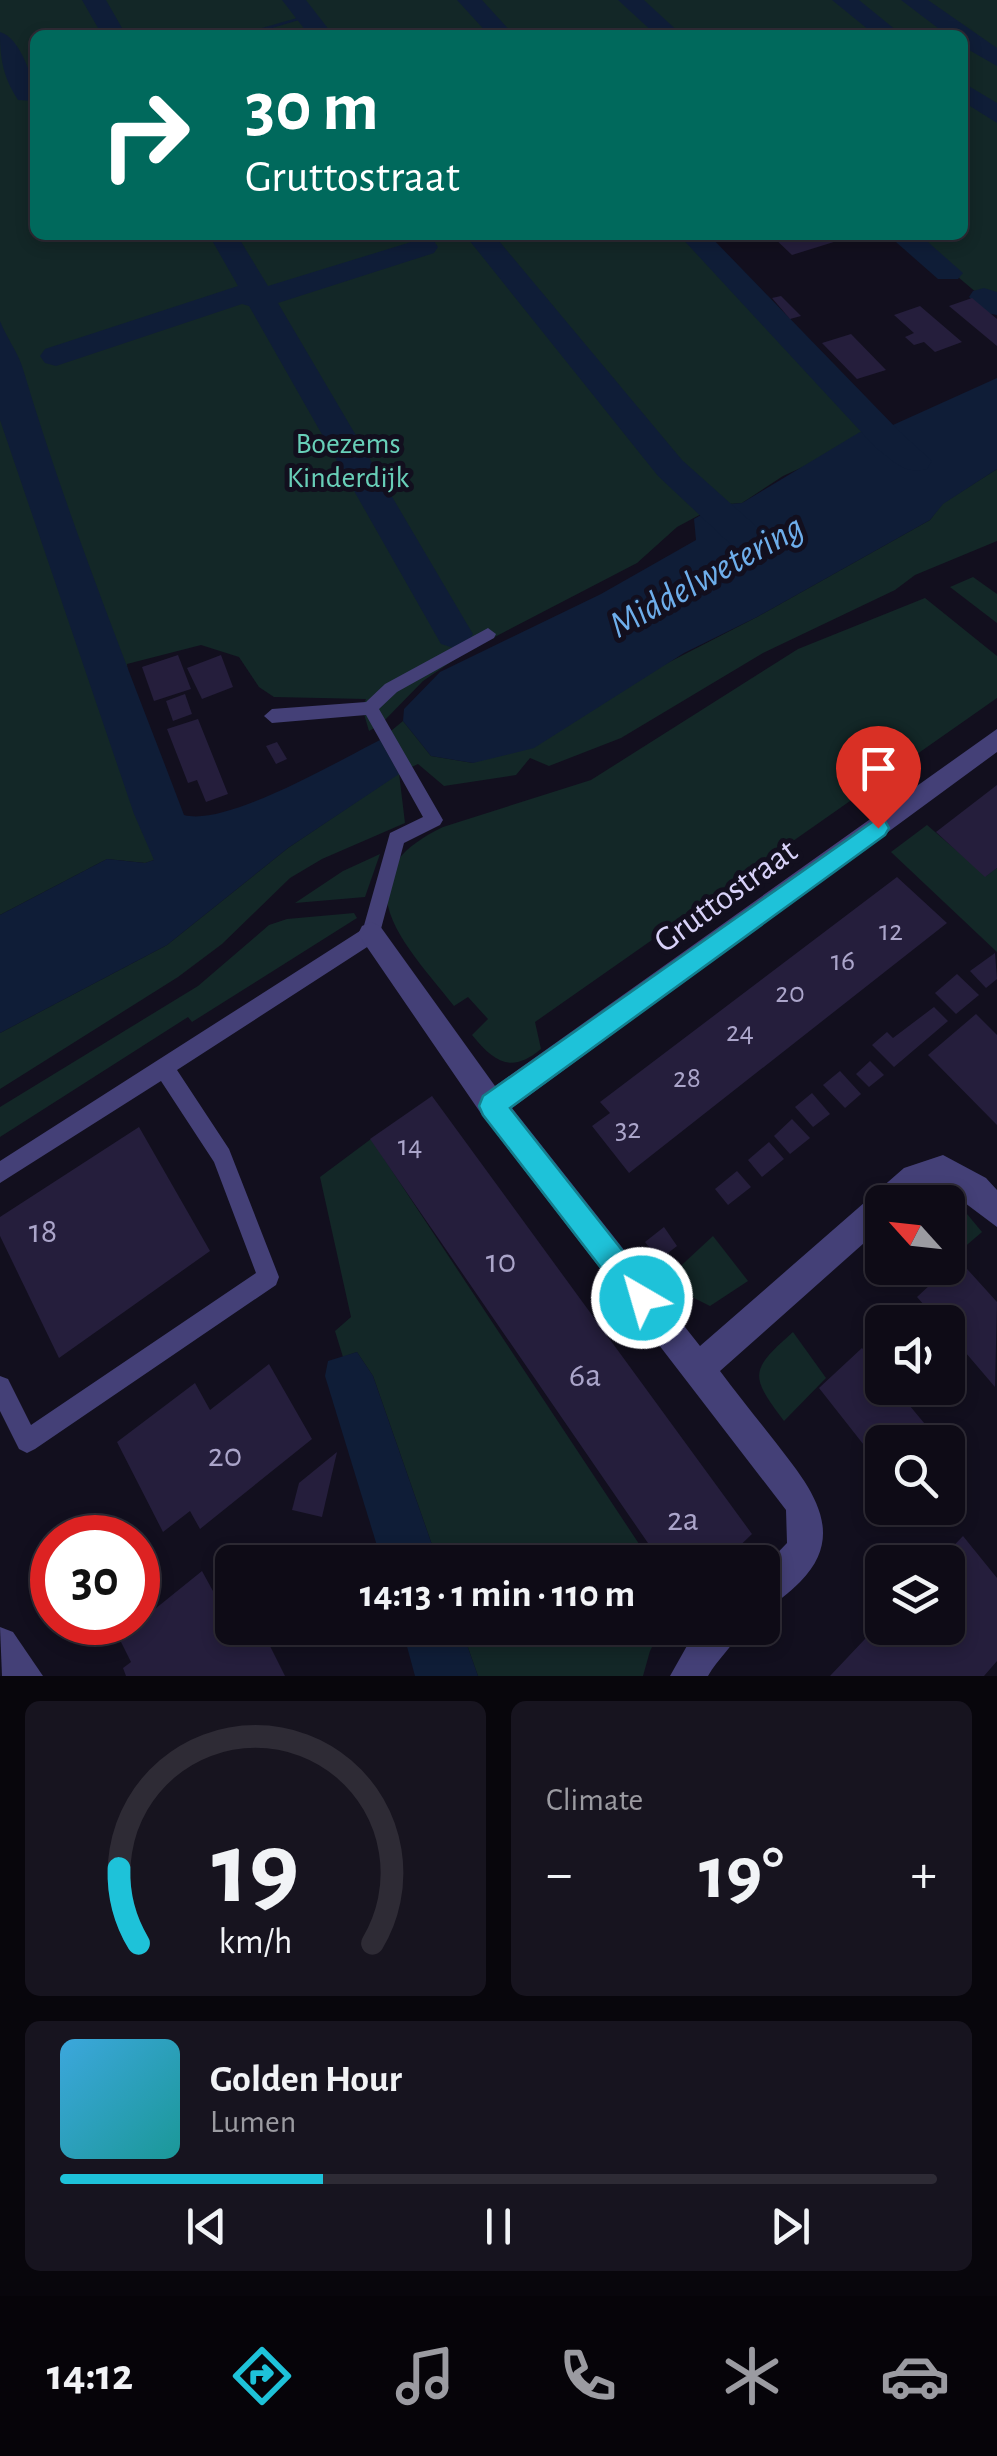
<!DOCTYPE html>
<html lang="en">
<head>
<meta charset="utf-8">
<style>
  :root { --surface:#0e0b16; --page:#17141f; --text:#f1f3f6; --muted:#9b9ba1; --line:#2e2b35; --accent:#1ec2d9 }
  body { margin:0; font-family:"Alegreya Sans",sans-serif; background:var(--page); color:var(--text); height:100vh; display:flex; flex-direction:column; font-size:38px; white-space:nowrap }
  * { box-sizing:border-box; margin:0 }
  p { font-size:32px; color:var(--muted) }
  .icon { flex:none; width:55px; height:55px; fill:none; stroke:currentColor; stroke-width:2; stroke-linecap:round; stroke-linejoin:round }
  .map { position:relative; height:1676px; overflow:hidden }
  .drawer { display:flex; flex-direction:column; gap:25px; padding:25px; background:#08060c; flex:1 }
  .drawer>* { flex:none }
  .top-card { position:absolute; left:30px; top:30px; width:938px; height:210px; border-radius:15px; box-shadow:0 5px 15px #0003,0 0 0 2px var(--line); background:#00695c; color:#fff; overflow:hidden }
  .needle { width:65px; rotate:297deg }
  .fabs { position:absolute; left:865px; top:1185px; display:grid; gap:20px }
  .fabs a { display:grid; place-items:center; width:100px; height:100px; border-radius:15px; background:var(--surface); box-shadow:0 5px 15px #0003,0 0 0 2px var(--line); font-size:50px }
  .speed { position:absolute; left:30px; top:1515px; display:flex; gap:20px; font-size:50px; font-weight:700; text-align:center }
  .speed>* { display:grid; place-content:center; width:130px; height:130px; border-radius:50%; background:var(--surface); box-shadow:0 5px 15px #0003,0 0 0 2px var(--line); line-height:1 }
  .speed .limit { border:15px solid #d22; background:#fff; color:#111 }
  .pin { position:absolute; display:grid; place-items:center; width:85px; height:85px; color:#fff; margin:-102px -42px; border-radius:50% 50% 50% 0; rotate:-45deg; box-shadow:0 0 10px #0007 }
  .pin .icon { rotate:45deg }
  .me { position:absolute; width:110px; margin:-55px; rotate:322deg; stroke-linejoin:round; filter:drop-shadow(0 0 8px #0008) }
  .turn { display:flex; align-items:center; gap:35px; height:210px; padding:0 50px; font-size:45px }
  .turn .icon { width:130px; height:130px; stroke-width:2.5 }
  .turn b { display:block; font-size:70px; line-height:85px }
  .big { font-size:75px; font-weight:600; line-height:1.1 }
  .drawer .widget { flex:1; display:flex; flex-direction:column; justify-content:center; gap:15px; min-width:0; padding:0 35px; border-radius:15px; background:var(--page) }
  .drawer .dial { align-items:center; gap:0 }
  .dial svg { height:260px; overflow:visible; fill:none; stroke:var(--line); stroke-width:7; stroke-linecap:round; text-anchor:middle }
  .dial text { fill:var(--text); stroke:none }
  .song { display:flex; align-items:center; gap:30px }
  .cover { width:120px; height:120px; border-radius:15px; background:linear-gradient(135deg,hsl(200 70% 55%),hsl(180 70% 35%)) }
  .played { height:10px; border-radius:5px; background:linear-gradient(90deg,var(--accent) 30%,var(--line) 30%) }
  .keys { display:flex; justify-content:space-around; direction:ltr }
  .heat { display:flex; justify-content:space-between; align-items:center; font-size:55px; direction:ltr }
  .drawer .tiles { flex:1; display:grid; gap:25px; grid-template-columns:1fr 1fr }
  .widget:last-child { grid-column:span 2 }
  .trip { position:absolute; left:215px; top:1545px; width:565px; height:100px; border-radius:15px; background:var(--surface); box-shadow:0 5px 15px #0003,0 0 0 2px var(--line); font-weight:600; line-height:100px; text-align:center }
  .dock { display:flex; height:160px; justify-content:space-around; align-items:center; background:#060409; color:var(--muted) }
  .dock .icon { width:70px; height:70px }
  .dock .on { color:var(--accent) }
  .dock b { font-size:45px; color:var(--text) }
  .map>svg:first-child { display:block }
</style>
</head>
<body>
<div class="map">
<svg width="997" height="1676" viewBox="0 0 997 1676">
  <rect width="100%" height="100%" fill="#120f1e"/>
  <!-- green -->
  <g fill="#132727">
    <path d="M0,0H997V310L945,266L929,268L892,235H962V35H35V235H685L873,435L783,476L742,503L718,505L677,527L637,563L464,653L423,681L381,724L369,731L362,707L366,699L274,697L259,687L239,657L201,645L127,664L154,860L145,863L107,859L0,915Z"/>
    <path d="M997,469V541L915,575L895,590L763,653L621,738L549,766L530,758L516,775L444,786L418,764L399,773L405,823L322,859L290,878L222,944L178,977L0,1089V1033L167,945L288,848L399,773L380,740L403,721L431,756L473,763L757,617L930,520L942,504Z"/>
    <path d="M973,577L997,594V623L950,587Z"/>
    <path d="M925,598L997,656V698L535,1022L541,1049C511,1074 494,1062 472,1035L488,1019L468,997L454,1006C406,945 335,879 443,827L591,780L798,649Z"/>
    <path d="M927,825L986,876L997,868V952L891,852Z"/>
    <path d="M380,854L365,897L295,903L343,871Z"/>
    <path d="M354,913L357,918L192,1022L188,1017L0,1137V1107L198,986L269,925L287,919Z"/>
    <path d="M371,1139L651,1562H438L373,1376L357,1352L343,1357L335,1331L351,1317L320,1177Z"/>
    <path d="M948,1204L967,1214L982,1232L948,1261Z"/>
    <path d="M713,1236L748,1281L710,1306L682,1292L671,1275Z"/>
    <path d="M793,1332L826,1378L784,1421C749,1375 750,1370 793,1332Z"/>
    <path d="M461,1628H662L650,1651L643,1676H478Z"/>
  </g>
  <!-- water -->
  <g fill="#0f1d37">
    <path d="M0,321C6,337 18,352 23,369C68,520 128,667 184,815C226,827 338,761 380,740L399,774L288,848L167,945L0,1033V915L107,859L145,863L154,860L134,814L0,420Z"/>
    <path d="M997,378V469L943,504L930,520L757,617L684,653L534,748L473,763L431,756L403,721L404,709L440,672L601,594L696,540L694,519L718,505L742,503L860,432L873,434Z"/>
    <path d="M357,1352L373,1376L438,1562H382L325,1376L328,1361Z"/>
    <path d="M402,1628H461L478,1676H415Z"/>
  </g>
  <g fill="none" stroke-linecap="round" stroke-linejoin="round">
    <!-- stream -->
    <path fill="#0f1d37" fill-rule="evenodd" d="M304,16L309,17L249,35H237Z"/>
    <!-- canal -->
    <g fill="#0f1d37" fill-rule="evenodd">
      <path d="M82,0H106L126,35H102Z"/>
      <path d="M282,0H306L333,35H309Z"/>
      <path d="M457,0H482L514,35H489Z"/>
      <path d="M618,0H644L682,35H656Z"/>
      <path d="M832,0H859L902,35H875Z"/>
      <path d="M901,0H928L997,48V66L962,46V35H947Z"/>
      <path d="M0,32C20,37 35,81 35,101L18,100C3,77 0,59 0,32Z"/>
      <path d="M962,82L997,103V123L962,101Z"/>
      <path d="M209,235H237L268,286L424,238L434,241L438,247L434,253L278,303L467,624L473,634L467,644L454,648L441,644L249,306L242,304L56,366L45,363L40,356L45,349L238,286Z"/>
      <path d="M465,235H494L682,460L767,536L772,545L767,554L754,558L741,554L658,476Z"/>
      <path d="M679,235H709L900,432L932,461L927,469C905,475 893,461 876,448Z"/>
      <path d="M888,235H920L963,273L958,279H938Z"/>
      <path d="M984,288L997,292V315L986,313L969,297L973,291Z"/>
    </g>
  </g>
  <!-- building -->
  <g fill="#251e3c">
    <path d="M771,235H853V236L792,255Z"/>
    <path d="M781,296L801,316L790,319L772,298Z"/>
    <path d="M972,298L997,319V346L949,306Z"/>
    <path d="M920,306L962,342L935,352L924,342L914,345L905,337L914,333L894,315Z"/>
    <path d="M851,334L886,370L857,379L822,343Z"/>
    <path d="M178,655L191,689L154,701L142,667Z"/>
    <path d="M221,655L233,687L202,699L187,668Z"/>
    <path d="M185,694L192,714L173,721L166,701Z"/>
    <path d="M198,719L228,794L206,802L197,780L188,783L167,729Z"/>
    <path d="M277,742L287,759L276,764L266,746Z"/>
    <path d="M997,785V868L985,877L936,832Z"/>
    <path d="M897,877L947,923L629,1173L592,1126L610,1113L600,1102Z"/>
    <path d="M995,953L997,979L986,988L970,971Z"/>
    <path d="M957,974L979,995L956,1014L935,993Z"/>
    <path d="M934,1007L948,1021L894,1067L872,1045L887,1032L893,1038Z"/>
    <path d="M976,1014L997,1035V1125L928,1055Z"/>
    <path d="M870,1061L884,1075L869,1087L856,1074Z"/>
    <path d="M840,1071L861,1094L845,1108L823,1085Z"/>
    <path d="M812,1093L830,1114L813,1127L795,1107Z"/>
    <path d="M432,1096L752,1534L723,1562H661L370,1139Z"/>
    <path d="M792,1119L810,1138L790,1154L774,1136Z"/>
    <path d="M139,1127L210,1251L59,1358L0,1236V1217Z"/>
    <path d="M769,1142L784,1159L762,1177L748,1160Z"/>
    <path d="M737,1171L751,1187L728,1205L715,1189Z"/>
    <path d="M664,1227L677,1246L659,1260L645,1242Z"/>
    <path d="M958,1259L997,1302L995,1387L948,1332V1322H939L917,1297Z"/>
    <path d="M862,1348L882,1373V1388H895L939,1441L882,1442V1468L819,1388Z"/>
    <path d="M269,1364L312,1439L200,1529L190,1511L163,1532L117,1442L195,1383L210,1410Z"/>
    <path d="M337,1452L322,1517L292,1510L299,1483Z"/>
    <path d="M963,1536L997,1578V1661L984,1676H830L882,1621V1628H948V1562H938Z"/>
    <path d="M202,1571L237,1635L246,1628H261L285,1676H126L123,1668L131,1662L119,1638Z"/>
  </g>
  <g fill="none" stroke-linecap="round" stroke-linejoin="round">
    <!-- lane -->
    <path fill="#444077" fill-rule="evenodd" d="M488,628L496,634L494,638L397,692L379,709L443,820L440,825L404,843L378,940L177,1070L229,1149L279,1277L276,1285L35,1449L27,1453L19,1449L0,1411V1376L8,1379L31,1425L256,1273L214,1162L161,1081L0,1183V1161L363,929L390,833L423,817L366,715L272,723L264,716L272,709L366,702L385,684Z"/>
    <!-- street -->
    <g fill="#444077" fill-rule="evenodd">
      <path d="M997,729V752L512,1108L700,1346L904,1168L943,1155L986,1178L997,1190V1227L941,1185L922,1191L909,1202H882V1227L720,1371C737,1394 755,1416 773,1439C806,1482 851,1531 800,1582C789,1593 777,1603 762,1609V1569L787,1543L786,1510L482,1115L358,934L362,926L371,922L380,926L495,1086Z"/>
      <path d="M0,1627L13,1632L43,1676H2Z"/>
      <path d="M697,1628H742C734,1646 718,1658 708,1676H670Z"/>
    </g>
  </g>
  <!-- route -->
  <path fill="#1ec2d9" stroke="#147e8d" stroke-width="2.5" d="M878,818L885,821L889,828L885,835L510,1108L652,1288L656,1298L652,1308L642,1312L632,1308L483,1115L479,1106L483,1096Z"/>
  <g text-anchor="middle" stroke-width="10" stroke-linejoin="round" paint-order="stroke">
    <!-- far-park labels -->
    <g font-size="30" fill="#68cfb8" stroke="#120f1e">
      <text x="348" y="453">Boezems<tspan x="348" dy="34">Kinderdijk</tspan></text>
    </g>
    <!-- number labels -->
    <g font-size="30" fill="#aba5ca">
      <text x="891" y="940">12</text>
      <text x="843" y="970">16</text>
      <text x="790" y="1002">20</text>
      <text x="740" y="1041">24</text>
      <text x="687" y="1087">28</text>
      <text x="628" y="1138">32</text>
      <text x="410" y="1155">14</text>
    </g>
    <!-- street labels -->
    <g font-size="35" fill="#d8d2f9" stroke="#120f1e">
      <text transform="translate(725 895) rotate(-36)" y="12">Gruttostraat</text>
    </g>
    <!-- near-number labels -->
    <g font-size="35" fill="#aba5ca">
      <text x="43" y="1242">18</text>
      <text x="501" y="1272">10</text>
      <text x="585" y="1386">6a</text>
      <text x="225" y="1466">20</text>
      <text x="683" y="1530">2a</text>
    </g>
    <!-- water labels -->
    <g font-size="38" font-style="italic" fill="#6eaeeb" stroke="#120f1e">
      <text transform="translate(706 575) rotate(-29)" y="13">Middelwetering</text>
    </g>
  </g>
</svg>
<div class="fabs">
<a><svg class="needle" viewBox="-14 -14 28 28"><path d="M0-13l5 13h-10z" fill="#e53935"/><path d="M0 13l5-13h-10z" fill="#9b9ba1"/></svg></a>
<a><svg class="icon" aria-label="sound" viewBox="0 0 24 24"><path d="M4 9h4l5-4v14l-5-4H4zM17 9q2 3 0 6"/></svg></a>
<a><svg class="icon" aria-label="search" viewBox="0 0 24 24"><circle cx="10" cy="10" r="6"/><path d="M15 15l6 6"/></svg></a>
<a><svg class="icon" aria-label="layers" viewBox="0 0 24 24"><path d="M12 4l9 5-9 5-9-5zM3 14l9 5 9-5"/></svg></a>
</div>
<div class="speed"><div class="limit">30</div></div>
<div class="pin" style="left:878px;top:828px;background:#d93025"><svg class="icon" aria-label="arrive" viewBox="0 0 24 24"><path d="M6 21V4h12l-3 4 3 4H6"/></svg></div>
<svg class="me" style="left:642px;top:1298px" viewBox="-20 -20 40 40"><circle r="17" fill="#1ec2d9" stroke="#fff" stroke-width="3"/><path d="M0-11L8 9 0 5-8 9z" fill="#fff"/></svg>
<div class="trip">14:13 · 1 min · 110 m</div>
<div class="top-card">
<div class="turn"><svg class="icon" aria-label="right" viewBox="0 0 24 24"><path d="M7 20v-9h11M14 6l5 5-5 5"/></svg><div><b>30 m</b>Gruttostraat</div></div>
</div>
</div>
<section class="drawer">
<div class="tiles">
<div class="widget dial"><svg viewBox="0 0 100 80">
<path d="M14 69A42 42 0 1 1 86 69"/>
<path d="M14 69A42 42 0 0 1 8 46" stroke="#1ec2d9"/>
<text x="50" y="56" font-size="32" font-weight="700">19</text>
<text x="50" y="72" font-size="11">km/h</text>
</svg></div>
<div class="widget"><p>Climate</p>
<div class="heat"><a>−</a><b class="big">19°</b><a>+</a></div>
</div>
<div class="widget">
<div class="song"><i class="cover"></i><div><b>Golden Hour</b><p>Lumen</p></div></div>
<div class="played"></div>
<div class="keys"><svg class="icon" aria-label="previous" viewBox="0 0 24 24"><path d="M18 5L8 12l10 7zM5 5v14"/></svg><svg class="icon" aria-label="pause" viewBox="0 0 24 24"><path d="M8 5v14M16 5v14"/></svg><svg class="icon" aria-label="next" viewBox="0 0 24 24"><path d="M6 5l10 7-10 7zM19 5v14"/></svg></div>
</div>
</div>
</section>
<nav class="dock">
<b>14:12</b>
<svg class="icon on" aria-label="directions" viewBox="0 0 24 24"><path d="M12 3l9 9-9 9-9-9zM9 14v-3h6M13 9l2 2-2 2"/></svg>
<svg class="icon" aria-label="music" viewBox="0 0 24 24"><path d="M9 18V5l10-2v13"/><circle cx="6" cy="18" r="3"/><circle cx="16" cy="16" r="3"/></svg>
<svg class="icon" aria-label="phone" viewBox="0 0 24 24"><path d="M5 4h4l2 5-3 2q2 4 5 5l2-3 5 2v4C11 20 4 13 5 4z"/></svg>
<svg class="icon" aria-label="climate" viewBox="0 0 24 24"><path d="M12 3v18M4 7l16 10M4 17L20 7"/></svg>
<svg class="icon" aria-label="car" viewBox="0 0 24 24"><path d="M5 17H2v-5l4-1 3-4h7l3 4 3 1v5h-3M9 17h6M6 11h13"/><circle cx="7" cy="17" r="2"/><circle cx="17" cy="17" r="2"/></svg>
</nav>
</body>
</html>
